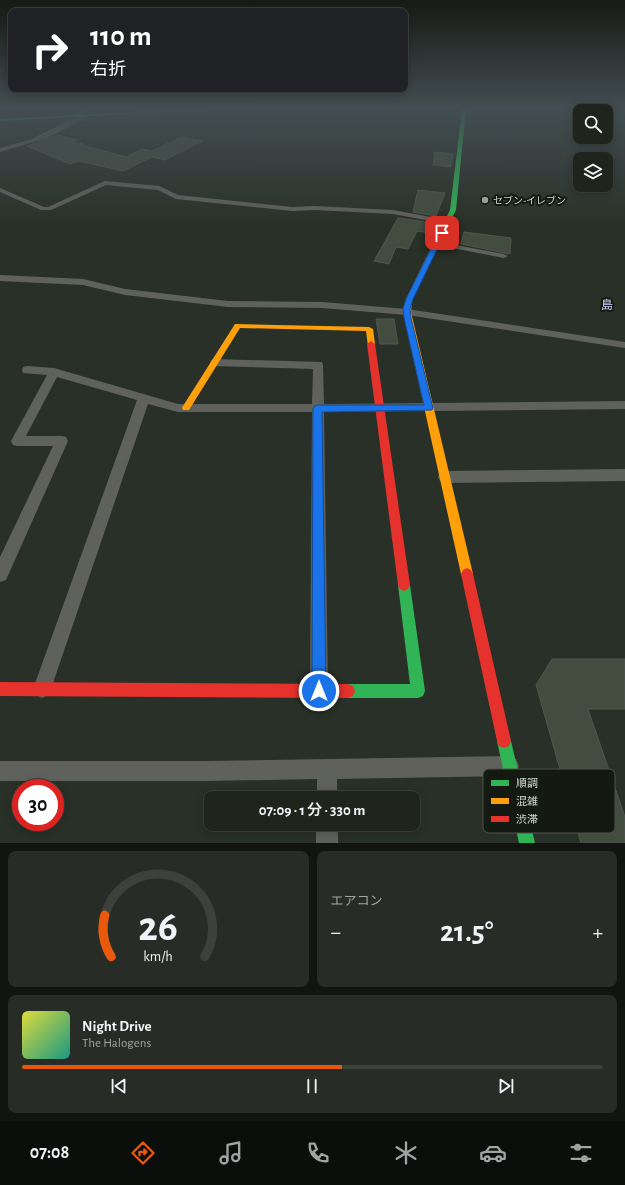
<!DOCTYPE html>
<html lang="ja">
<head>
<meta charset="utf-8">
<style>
  :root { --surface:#1f241d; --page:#272c26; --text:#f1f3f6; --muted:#a1a4a4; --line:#3c413b; --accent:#ea580c }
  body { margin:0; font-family:"Alegreya Sans","Noto Sans JP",sans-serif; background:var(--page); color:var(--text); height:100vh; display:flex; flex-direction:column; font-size:15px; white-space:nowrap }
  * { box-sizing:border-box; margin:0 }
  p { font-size:13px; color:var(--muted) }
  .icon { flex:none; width:22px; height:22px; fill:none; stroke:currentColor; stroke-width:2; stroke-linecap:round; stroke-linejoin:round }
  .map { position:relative; height:843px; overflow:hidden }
  .drawer { display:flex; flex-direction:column; gap:8px; padding:8px; background:#111410; flex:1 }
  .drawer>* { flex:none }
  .guide { position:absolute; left:8px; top:8px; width:400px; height:84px; border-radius:8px; box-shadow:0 2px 10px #0003,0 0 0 1px var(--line); background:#202124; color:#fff; overflow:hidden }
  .tools { position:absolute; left:573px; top:104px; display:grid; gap:8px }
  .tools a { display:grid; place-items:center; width:40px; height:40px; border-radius:8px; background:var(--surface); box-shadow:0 2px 10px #0003,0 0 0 1px var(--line); font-size:20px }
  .speed { position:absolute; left:12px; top:779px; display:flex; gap:8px; font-size:20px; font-weight:700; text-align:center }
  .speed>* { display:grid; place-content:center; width:52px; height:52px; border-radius:50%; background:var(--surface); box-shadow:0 2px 10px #0003,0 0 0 1px var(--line); line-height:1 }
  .speed .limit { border:6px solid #d22; background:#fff; color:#111 }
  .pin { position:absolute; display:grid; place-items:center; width:34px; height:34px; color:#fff; margin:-17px; border-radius:8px; box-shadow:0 2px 6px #0006 }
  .me { position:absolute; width:44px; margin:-22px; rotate:0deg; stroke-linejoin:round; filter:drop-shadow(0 0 3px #0008) }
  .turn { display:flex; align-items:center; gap:14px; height:84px; padding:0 16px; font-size:18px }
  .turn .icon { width:52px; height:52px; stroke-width:2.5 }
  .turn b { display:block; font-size:28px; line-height:34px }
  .big { font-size:30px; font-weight:600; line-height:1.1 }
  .drawer .tile { flex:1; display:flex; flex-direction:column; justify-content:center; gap:6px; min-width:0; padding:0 14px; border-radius:8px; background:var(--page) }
  .drawer .dial { align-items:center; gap:0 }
  .dial svg { height:104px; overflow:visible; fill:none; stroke:var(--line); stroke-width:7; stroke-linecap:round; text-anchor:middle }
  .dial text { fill:var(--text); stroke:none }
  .song { display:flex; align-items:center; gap:12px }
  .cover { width:48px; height:48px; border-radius:6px; background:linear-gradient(135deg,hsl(60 70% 55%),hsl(170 70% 35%)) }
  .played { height:4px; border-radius:2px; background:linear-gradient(90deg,var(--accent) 55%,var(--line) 55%) }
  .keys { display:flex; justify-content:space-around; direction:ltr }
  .heat { display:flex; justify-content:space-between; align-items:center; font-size:22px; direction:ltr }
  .drawer .tiles { flex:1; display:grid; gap:8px; grid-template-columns:1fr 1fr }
  .tile:last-child { grid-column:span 2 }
  .trip { position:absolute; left:204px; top:791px; width:216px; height:40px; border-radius:8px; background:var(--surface); box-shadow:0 2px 10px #0003,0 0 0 1px var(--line); font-weight:600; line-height:40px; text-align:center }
  .dock { display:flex; height:64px; justify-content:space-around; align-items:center; background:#0c0e0c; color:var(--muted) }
  .dock .icon { width:28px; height:28px }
  .dock .current { color:var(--accent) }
  .dock b { font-size:18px; color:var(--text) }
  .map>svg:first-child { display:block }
</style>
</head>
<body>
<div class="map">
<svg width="625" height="843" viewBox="0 0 625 843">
  <rect width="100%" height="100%" fill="#293027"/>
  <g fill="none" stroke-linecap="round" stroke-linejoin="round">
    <!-- stream -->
    <path stroke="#55784a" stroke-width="2" d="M34,139L75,119"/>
  </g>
  <!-- building -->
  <g fill="#424c3f" stroke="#51564f">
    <path d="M58,135L78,140L73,142L83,144L81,145L126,157L142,149L152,151L181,137L202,141L165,160L152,157L123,171L79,161L70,164L27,146Z"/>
    <path d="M435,152L453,154L451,167L433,165Z"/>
    <path d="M418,190L445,193L436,216L413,212Z"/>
    <path d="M398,218L433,223L430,233L417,231L408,249L396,247L389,264L374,261Z"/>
    <path d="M464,232L511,238L510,254L461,244Z"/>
    <path d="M376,319H394L398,344H380Z"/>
    <path d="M552,659H625V709H588L625,817V843H581L536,685Z"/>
  </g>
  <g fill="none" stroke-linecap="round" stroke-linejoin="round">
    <!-- street -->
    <g fill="#5f615d" fill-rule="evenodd">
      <path d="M85,109H90L83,114L84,119L47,138L0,152V148L43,136L79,117L78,113Z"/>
      <path d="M105,181L159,186L178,195L292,207L315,206L393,210L447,220L451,222L447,224L393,214L315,210L292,211L176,199L158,190L106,185L51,210H41L0,192V188L44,207H48Z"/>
      <path d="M434,241L504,254L508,256L504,258L437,245L433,243Z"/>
      <path d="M0,275L83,279L125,289L228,301L322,302L407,309L625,342V348L407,315L322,308L228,307L125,295L83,285L0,281Z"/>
      <path d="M215,359L322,362L323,365L324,404L625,401V409L324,412L328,691L325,697L319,700L313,697L310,691L312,412H178L148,404L51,689L48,695L42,698L36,695L33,689L137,400L57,377L26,436H62L66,437L68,441L6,580L0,582V557L53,446H17L13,445L11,441L47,375L23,373L22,370L23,367L27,366L54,368L178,404H312L313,369L211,366L210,363L211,360Z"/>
      <path d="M625,469V481L445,483L440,481L438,477L440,473L445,471Z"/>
      <path d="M509,756L516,759L519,766L516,773L509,776L337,779V798H317V779L207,781H0V761H207Z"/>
      <rect x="316" y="824" width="22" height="19"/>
    </g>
    <!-- fast -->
    <g fill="#30b455" fill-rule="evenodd">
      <path d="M200,109H217L0,121V119Z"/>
      <path d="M462,109H466L456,210L432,258L429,260L426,258L450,210Z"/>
      <path d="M404,579L408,581L410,585L425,691L423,696L418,698H348L343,696L341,691L343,686L348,684H410L398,585L400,581Z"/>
      <path d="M504,734L509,736L511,741L535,843H519L497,741L499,736Z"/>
    </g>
    <!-- slow -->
    <g fill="#ff9f0a" fill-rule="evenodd">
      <path d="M429,256L432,258L412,299L411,312L473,574L471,578L467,580L463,578L461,574L403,312L406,299L426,258Z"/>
      <path d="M235,324L369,327L373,329L375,344L371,347L368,346L366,331L240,328L189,410H183L182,408L183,406Z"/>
    </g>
    <!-- jam -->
    <g fill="#e5322d" fill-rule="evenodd">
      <path d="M371,341L375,344L410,585L408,589L404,591L400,589L398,585L367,344Z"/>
      <path d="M467,568L471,570L473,574L511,741L509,746L504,748L499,746L497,741L461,574L463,570Z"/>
      <path d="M0,682L348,684L353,686L355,691L353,696L348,698L0,696Z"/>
    </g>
  </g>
  <!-- sky -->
  <linearGradient id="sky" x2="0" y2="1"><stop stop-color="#171a15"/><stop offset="0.48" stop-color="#434e52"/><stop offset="1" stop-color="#434e52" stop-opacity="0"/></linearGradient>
  <rect width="625" height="227" fill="url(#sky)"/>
  <!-- route -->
  <path fill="#1a73e8" stroke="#114b97" d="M442,231L445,233L413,299L410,309L411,318L433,408L432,410L322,412L326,691L324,696L319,698L314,696L312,691L313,408L317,405H424L404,318L403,309L406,299L439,233Z"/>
  <!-- markers -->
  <circle fill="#969d93" stroke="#141a12" stroke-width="1.5" cx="485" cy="200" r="4"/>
  <g text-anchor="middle" stroke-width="4" stroke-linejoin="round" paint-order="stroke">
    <!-- far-poi labels -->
    <g font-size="10" fill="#d0d8cd" stroke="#141a12" text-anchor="start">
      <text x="493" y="204">セブン-イレブン</text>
    </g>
    <!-- far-quarter labels -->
    <g font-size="12" fill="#d6d3ff" stroke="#141a12">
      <text x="607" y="309">島</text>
    </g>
  </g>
  <!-- legend -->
  <rect x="483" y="769" width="132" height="64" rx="6" fill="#141a12" stroke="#4c534a" stroke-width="1"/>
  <rect x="491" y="780" width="18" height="6" fill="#30b455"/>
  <rect x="491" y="798" width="18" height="6" fill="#ff9f0a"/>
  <rect x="491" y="816" width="18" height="6" fill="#e5322d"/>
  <g font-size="11" fill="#d0d8cd">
    <text x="516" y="787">順調</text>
    <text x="516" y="805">混雑</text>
    <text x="516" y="823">渋滞</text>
  </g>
</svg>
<div class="tools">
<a><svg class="icon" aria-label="search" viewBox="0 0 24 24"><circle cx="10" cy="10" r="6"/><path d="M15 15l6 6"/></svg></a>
<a><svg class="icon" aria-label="layers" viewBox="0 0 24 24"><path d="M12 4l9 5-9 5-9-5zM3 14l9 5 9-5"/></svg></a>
</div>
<div class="speed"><div class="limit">30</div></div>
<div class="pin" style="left:442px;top:233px;background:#d93025"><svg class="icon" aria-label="arrive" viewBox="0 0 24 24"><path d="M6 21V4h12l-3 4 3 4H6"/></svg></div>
<svg class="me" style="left:319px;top:691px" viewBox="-20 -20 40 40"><circle r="17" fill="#1a73e8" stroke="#fff" stroke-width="3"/><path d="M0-11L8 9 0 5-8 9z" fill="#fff"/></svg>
<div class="trip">07:09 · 1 分 · 330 m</div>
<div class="guide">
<div class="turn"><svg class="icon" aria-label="right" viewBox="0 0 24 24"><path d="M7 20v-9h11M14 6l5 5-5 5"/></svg><div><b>110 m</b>右折</div></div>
</div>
</div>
<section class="drawer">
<div class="tiles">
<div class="tile dial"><svg viewBox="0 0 100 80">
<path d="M14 69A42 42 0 1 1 86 69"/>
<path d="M14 69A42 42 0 0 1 9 37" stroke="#ea580c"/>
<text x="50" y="56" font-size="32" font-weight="700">26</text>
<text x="50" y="72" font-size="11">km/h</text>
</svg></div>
<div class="tile"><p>エアコン</p>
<div class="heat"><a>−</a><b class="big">21.5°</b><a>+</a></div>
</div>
<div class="tile">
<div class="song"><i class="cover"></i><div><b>Night Drive</b><p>The Halogens</p></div></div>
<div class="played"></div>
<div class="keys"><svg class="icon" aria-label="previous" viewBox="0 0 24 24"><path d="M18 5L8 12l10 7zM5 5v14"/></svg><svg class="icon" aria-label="pause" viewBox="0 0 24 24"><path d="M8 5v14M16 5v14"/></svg><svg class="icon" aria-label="next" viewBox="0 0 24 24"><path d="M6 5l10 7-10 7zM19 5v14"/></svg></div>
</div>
</div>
</section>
<nav class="dock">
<b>07:08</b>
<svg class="icon current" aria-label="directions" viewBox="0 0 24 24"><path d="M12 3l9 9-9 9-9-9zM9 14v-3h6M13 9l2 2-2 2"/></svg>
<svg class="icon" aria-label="music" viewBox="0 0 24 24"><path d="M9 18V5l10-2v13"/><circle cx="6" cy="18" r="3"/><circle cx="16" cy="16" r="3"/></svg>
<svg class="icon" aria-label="phone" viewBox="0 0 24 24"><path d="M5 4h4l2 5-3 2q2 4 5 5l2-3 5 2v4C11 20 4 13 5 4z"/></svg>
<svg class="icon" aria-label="climate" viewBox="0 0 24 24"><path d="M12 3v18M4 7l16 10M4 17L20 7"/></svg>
<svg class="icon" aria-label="car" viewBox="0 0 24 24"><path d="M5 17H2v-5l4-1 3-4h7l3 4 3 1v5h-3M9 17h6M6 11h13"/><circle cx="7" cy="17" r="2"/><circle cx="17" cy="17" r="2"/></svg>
<svg class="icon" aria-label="filters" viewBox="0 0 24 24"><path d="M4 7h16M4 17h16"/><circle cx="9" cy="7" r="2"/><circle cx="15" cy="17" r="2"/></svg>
</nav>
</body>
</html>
